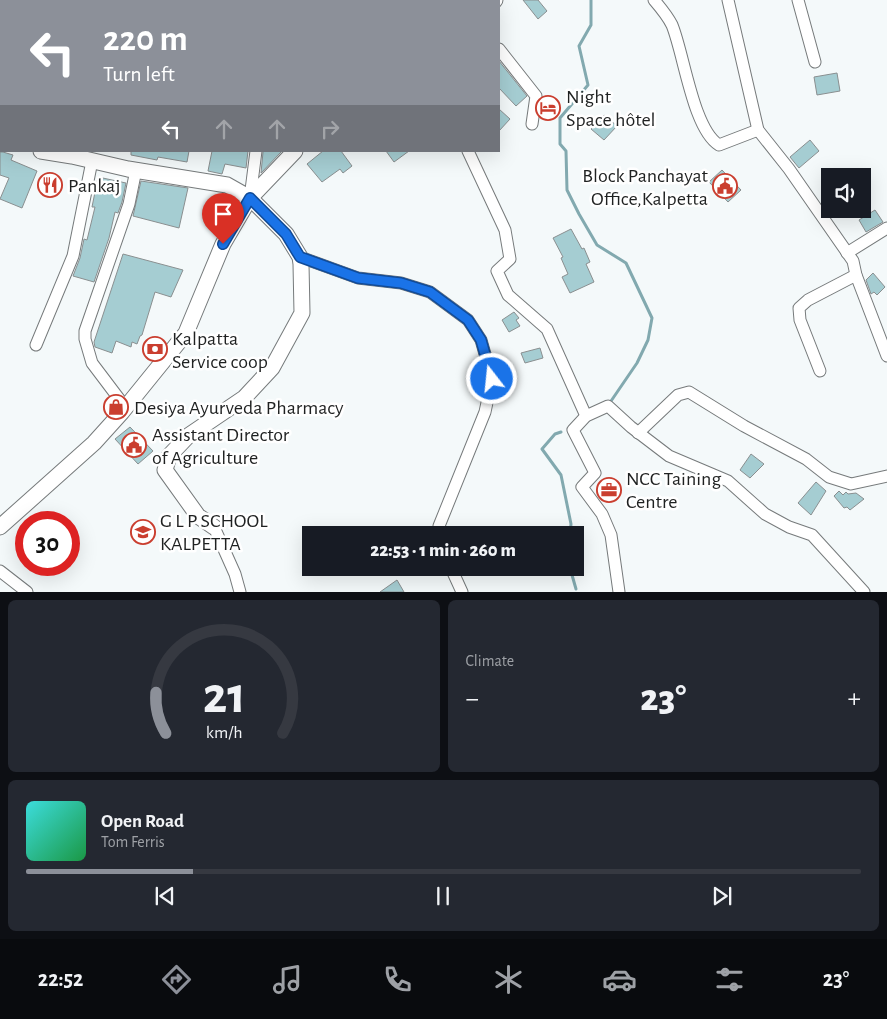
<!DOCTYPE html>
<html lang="en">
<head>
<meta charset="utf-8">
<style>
  :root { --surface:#171b24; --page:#242831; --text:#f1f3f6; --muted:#9ea1a6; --line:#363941; --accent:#8c9099 }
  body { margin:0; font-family:"Alegreya Sans",sans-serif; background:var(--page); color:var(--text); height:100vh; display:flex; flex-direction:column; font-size:19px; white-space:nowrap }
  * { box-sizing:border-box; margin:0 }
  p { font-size:16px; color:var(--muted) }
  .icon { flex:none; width:28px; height:28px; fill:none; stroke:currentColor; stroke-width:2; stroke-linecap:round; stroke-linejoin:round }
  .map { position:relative; height:592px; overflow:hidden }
  .drawer { display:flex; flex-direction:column; gap:8px; padding:8px; background:#0d0f14; flex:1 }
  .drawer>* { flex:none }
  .banner { position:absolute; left:0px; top:0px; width:500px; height:152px; box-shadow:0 5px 20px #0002; background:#8c9099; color:#fff; overflow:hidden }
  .controls { position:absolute; left:821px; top:168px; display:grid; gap:10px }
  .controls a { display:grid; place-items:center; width:50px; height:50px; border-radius:0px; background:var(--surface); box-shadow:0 5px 20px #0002; font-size:25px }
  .speed { position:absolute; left:15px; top:511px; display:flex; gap:10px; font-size:25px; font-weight:700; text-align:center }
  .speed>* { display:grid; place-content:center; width:65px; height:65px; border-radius:50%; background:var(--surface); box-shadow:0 5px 20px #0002; line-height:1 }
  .speed .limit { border:8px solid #d22; background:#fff; color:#111 }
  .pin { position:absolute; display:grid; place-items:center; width:42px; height:42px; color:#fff; margin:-51px -21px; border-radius:50% 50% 50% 0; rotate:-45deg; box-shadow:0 0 5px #0007 }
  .pin .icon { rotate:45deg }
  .me { position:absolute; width:55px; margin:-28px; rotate:344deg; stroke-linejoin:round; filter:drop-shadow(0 0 4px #0008) }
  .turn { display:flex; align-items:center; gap:18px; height:105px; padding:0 20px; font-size:22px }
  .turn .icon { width:65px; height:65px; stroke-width:2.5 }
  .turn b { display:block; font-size:35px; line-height:42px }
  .lanes { display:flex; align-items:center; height:48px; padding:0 20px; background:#0003; justify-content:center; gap:25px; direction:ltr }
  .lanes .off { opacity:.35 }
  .big { font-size:38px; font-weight:800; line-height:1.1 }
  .drawer .card { flex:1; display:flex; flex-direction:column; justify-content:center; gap:8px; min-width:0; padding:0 18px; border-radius:8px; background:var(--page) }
  .drawer .dial { align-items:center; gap:0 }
  .dial svg { height:130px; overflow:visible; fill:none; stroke:var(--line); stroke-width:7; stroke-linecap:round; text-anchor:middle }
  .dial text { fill:var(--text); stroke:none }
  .song { display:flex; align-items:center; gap:15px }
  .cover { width:60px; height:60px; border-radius:8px; background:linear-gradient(135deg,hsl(180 70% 55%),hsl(140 70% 35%)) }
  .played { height:5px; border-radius:2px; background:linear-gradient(90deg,var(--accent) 20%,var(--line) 20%) }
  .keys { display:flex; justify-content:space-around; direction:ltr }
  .heat { display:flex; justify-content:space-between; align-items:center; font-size:28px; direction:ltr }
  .drawer .tiles { flex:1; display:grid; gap:8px; grid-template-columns:1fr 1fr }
  .card:last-child { grid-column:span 2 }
  .trip { position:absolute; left:302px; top:526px; width:282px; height:50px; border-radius:0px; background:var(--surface); box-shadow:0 5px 20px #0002; font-weight:800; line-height:50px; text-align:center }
  .dock { display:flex; height:80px; justify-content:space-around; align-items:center; background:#090b0e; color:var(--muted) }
  .dock .icon { width:35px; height:35px }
  .dock .selected { color:var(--accent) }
  .dock b { font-size:22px; color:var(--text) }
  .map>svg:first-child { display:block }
</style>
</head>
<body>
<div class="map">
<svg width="887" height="592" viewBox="0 0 887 592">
  <rect width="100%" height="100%" fill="#f4f9fa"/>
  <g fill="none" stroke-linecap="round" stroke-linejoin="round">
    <!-- stream -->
    <g stroke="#82a9af" stroke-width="3">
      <path d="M591,0V25L579,46L588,85L560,118V144L566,151L567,190L579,214L597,245L626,263L652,318L648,340L637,363L609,404"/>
      <path d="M561,432L555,434L542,449L561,475L571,524L570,535"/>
      <path d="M570,568L576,589"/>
    </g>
  </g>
  <!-- building -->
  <g fill="#a5cdd2" stroke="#8a8f90">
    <path d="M523,0H538L547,11L538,19Z"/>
    <path d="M499,61L527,96L516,106L499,88Z"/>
    <path d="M837,73L840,91L817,95L814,77Z"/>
    <path d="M499,109L510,119L499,131Z"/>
    <path d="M604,115L617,126L604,140L591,129Z"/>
    <path d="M810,140L819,151L799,168L790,157Z"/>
    <path d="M131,151H189L187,162L158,157L157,160L131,155Z"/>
    <path d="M212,151H248L246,168L225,164L222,174L208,171Z"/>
    <path d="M263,151H282L261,173L263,152Z"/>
    <path d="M323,151H341L352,166L343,173L340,169L322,182L307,164Z"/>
    <path d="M386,151H409L394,162Z"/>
    <path d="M0,152H3L13,155L11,160L37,171L22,208L0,199L9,178L0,175Z"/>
    <path d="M722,170L741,190L728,202L709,182Z"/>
    <path d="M98,177L126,183L122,202L118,213L115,212L109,238L94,282L73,276L80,258L84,239L87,240L95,207H92Z"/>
    <path d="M141,181L188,188L179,228L133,216Z"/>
    <path d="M875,210L883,222L866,232L859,220Z"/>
    <path d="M571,229L582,249L584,248L590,262L586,264L594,282L570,293L562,277L568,274L561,258L563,257L553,238Z"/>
    <path d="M123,254L183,270L171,297L155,292L142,335L140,336L137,344L132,342L131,347L116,341L112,353L95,347L94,342Z"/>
    <path d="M873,273L885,287L877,295L874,292L871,294L866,280Z"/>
    <path d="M514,312L519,318L516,320L520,326L509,332L502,320Z"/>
    <path d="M540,348L543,358L525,363L521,353Z"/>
    <path d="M130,427L153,451L138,464L115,439Z"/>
    <path d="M751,454L764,464L750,478L740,470Z"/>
    <path d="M816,482L826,491L811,515L798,503Z"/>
    <path d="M839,491L843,495L846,492L848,494L856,493L864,499L850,510L847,507L844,508L834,496Z"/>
    <path d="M397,580L404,592H380Z"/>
  </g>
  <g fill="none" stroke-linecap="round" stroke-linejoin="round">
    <defs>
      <g id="minor">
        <path d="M267,0L270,1"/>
        <path d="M461,0L462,1"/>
        <path d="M654,0C660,7 668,17 672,25C684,54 693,129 719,145L758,130"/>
        <path d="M728,0L758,130L789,169L853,261L856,275L887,356"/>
        <path d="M798,0L815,62"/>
        <path d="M178,1V0"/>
        <path d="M301,1L302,0"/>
        <path d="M499,49L536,96L532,124"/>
        <path d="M0,85L1,86"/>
        <path d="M0,145H1"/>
        <path d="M468,151L505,230L510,259L497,271L508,295L547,329L586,416"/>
        <path d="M250,198L256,151"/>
        <path d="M847,253L887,228"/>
        <path d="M300,257L358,278L401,283L430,292L468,320L481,340L492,379L485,412L439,526L440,535"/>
        <path d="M36,345L73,256L92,161"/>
        <path d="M820,371L800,320L799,308L808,300L856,275"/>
        <path d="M126,408L92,363L85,339V331L129,204L136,170"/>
        <path d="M638,433L678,395L689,392L744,426L806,459L829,477L851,484L887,476"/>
        <path d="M214,527L235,574L240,592"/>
        <path d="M451,568L462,592"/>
        <path d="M0,571L27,592"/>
        <path d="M619,592L611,535L602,514L582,487L595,473L573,430L586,416L608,406L631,427L669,456L728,481L765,514L789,527L812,535L864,592"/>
      </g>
      <g id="major">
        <path d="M28,0V1"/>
        <path d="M494,1L495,0"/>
        <path d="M41,151L72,156L128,169L227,185L250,198L286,234L300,257L301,264L302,313L272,368L244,398L188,436L169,456L165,470L198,516L214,527"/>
        <path d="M0,527L94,443L122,412L186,333L223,244L250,198L295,151"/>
      </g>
    </defs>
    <!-- minor casing -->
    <use href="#minor" stroke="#767a7b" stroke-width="13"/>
    <!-- major casing -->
    <use href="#major" stroke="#767a7b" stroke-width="17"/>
    <!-- minor -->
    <use href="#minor" stroke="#fff" stroke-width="11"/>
    <!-- major -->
    <use href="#major" stroke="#fff" stroke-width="15"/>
  </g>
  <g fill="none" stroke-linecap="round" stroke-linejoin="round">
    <defs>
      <path id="route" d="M223,244L250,198L286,234L300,257L358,278L401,283L430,292L468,320L481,340L492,379"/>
    </defs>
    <!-- route casing -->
    <use href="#route" stroke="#114b97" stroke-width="12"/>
    <!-- route -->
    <use href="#route" stroke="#1a73e8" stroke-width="9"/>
  </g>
  <!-- icons -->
  <defs>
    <symbol id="hotel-ring" viewBox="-11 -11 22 22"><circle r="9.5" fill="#fff" stroke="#ca3e2f" stroke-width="1.5"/><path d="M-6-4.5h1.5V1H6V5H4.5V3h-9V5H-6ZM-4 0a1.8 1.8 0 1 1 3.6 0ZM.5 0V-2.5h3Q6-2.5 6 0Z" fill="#ca3e2f"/></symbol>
    <symbol id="restaurant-ring" viewBox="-11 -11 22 22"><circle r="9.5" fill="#fff" stroke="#ca3e2f" stroke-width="1.5"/><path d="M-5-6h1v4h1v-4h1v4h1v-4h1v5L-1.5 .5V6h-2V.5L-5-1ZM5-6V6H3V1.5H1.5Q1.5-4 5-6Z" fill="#ca3e2f"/></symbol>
    <symbol id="civic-ring" viewBox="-11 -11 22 22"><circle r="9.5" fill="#fff" stroke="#ca3e2f" stroke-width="1.5"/><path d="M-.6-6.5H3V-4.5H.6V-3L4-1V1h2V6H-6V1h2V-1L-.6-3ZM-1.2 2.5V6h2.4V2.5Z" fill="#ca3e2f"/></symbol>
    <symbol id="bank-ring" viewBox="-11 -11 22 22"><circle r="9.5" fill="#fff" stroke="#ca3e2f" stroke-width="1.5"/><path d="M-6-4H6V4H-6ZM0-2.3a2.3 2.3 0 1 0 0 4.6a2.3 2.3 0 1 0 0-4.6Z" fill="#ca3e2f"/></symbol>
    <symbol id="shop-ring" viewBox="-11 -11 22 22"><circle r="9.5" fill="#fff" stroke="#ca3e2f" stroke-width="1.5"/><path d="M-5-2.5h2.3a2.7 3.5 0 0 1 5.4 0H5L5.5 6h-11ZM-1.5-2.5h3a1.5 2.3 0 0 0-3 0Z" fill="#ca3e2f"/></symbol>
    <symbol id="office-ring" viewBox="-11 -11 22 22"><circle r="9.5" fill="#fff" stroke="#ca3e2f" stroke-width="1.5"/><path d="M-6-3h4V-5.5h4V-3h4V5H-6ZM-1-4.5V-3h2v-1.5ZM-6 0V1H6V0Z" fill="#ca3e2f"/></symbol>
    <symbol id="school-ring" viewBox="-11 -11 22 22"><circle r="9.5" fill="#fff" stroke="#ca3e2f" stroke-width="1.5"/><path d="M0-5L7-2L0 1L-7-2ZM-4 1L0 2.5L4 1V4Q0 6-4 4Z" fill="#ca3e2f"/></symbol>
  </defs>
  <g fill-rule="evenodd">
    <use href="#hotel-ring" x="534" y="94" width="28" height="28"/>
    <use href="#restaurant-ring" x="36" y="171" width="28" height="28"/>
    <use href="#civic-ring" x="711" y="172" width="28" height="28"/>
    <use href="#bank-ring" x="141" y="335" width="28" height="28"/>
    <use href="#shop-ring" x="102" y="393" width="28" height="28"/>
    <use href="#civic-ring" x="120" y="431" width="28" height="28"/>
    <use href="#office-ring" x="595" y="476" width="28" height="28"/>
    <use href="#school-ring" x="129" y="518" width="28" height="28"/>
  </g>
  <g text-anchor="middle" stroke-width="5" stroke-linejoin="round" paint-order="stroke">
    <!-- poi labels -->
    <g font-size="20" fill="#1f2121" stroke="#fff" text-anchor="start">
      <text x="566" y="103">Night<tspan x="566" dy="23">Space hôtel</tspan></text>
      <text x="708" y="182" text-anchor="end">Block Panchayat<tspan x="708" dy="23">Office,Kalpetta</tspan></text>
      <text x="68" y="192">Pankaj</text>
      <text x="172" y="345">Kalpatta<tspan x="172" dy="23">Service coop</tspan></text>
      <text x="134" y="414">Desiya Ayurveda Pharmacy</text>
      <text x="152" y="441">Assistant Director<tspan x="152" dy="23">of Agriculture</tspan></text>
      <text x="626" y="485">NCC Taining<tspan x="626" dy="23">Centre</tspan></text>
      <text x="160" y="527">G L P SCHOOL<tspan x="160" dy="23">KALPETTA</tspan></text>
    </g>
  </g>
</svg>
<div class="controls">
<a><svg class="icon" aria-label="sound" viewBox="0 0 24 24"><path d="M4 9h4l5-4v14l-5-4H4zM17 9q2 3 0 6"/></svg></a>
</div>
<div class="speed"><div class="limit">30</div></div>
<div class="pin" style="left:223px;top:244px;background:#d93025"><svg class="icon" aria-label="arrive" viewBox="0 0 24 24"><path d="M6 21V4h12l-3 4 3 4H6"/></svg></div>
<svg class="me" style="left:492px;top:379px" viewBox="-20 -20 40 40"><circle r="17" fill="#1a73e8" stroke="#fff" stroke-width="3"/><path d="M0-11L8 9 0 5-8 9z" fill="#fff"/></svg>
<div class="trip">22:53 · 1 min · 260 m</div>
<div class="banner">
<div class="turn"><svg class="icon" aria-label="left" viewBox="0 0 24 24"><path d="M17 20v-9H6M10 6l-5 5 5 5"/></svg><div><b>220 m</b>Turn left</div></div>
<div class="lanes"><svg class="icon" aria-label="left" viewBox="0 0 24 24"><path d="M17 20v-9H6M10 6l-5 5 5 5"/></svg><svg class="icon off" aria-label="ahead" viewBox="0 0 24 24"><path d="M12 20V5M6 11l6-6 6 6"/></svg><svg class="icon off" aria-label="ahead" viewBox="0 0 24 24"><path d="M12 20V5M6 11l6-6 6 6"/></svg><svg class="icon off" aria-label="right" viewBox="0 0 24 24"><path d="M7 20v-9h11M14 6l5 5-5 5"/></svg></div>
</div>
</div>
<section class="drawer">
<div class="tiles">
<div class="card dial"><svg viewBox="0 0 100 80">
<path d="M14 69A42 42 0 1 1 86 69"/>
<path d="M14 69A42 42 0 0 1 8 44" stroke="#8c9099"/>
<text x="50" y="56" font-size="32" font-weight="700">21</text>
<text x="50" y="72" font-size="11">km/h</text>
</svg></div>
<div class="card"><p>Climate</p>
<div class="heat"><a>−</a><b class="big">23°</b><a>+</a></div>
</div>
<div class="card">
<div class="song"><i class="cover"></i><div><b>Open Road</b><p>Tom Ferris</p></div></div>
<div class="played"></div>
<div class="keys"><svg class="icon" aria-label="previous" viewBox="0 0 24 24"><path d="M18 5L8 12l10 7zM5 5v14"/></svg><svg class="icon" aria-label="pause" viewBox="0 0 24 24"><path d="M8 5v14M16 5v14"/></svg><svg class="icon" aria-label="next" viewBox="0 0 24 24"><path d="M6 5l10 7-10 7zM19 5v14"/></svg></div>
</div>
</div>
</section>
<nav class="dock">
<b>22:52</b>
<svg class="icon selected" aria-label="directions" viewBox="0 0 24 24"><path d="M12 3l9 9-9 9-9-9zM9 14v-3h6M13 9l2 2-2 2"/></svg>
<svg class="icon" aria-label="music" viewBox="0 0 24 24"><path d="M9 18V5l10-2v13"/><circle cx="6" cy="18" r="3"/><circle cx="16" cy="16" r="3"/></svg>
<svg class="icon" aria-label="phone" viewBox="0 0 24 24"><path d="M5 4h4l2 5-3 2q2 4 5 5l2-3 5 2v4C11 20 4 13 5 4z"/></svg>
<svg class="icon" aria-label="climate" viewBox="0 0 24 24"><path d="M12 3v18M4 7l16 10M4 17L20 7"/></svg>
<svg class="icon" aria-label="car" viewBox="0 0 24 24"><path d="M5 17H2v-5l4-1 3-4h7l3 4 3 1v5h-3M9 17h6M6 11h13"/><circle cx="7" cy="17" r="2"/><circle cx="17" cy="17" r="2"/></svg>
<svg class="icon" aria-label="filters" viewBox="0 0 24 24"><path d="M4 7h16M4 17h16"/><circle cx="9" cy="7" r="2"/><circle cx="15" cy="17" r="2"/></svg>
<b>23°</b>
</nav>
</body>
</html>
